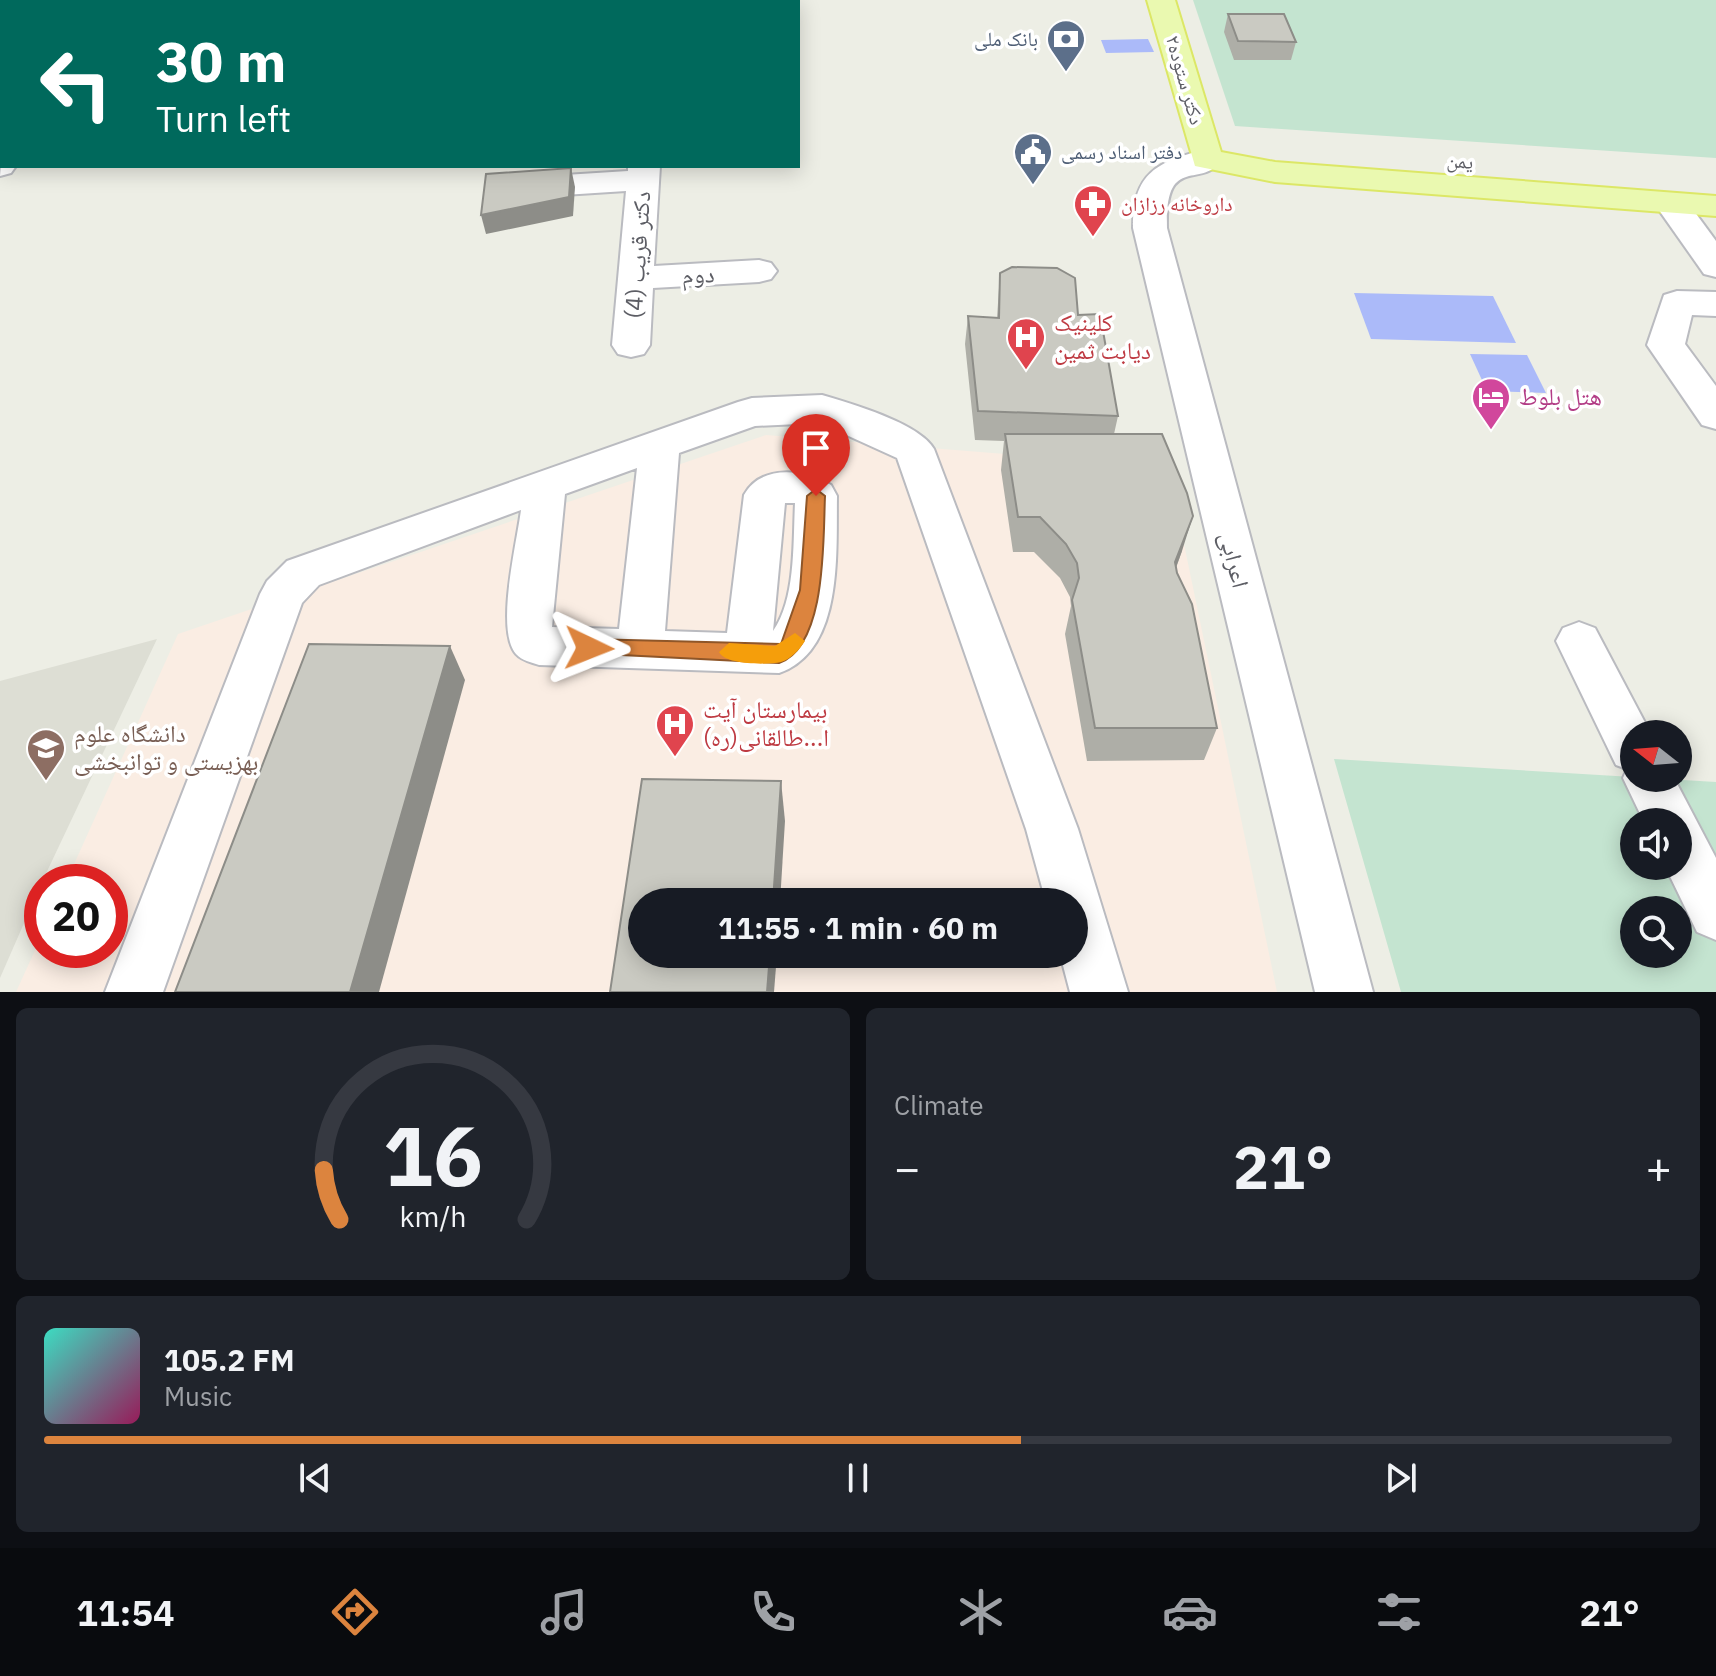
<!DOCTYPE html>
<html lang="en">
<head>
<meta charset="utf-8">
<style>
  :root { --surface:#171b24; --page:#20242c; --text:#f1f3f6; --muted:#9ea1a6; --line:#363941; --accent:#dc843e }
  body { margin:0; font-family:"IBM Plex Sans","Noto Naskh Arabic",sans-serif; background:var(--page); color:var(--text); height:100vh; display:flex; flex-direction:column; font-size:30px; white-space:nowrap }
  * { box-sizing:border-box; margin:0 }
  p { font-size:26px; color:var(--muted) }
  .icon { flex:none; width:44px; height:44px; fill:none; stroke:currentColor; stroke-width:2; stroke-linecap:round; stroke-linejoin:round }
  .map { position:relative; height:992px; overflow:hidden }
  .side { display:flex; flex-direction:column; gap:16px; padding:16px; background:#0d0f14; flex:1 }
  .side>* { flex:none }
  .guide { position:absolute; left:0px; top:0px; width:800px; height:168px; box-shadow:0 4px 20px #0003; background:#00695c; color:#fff; overflow:hidden }
  .needle { width:52px; rotate:287deg }
  .tools { position:absolute; left:1620px; top:720px; display:grid; gap:16px }
  .tools a { display:grid; place-items:center; width:72px; height:72px; border-radius:50%; background:var(--surface); box-shadow:0 4px 20px #0003; font-size:40px }
  .speed { position:absolute; left:24px; top:864px; display:flex; gap:16px; font-size:40px; font-weight:700; text-align:center }
  .speed>* { display:grid; place-content:center; width:104px; height:104px; border-radius:50%; background:var(--surface); box-shadow:0 4px 20px #0003; line-height:1 }
  .speed .limit { border:12px solid #d22; background:#fff; color:#111 }
  .pin { position:absolute; display:grid; place-items:center; width:68px; height:68px; color:#fff; margin:-82px -34px; border-radius:50% 50% 50% 0; rotate:-45deg; box-shadow:0 0 8px #0007 }
  .pin .icon { rotate:45deg }
  .me { position:absolute; width:88px; margin:-44px; rotate:92deg; stroke-linejoin:round; filter:drop-shadow(0 0 6px #0008) }
  .turn { display:flex; align-items:center; gap:28px; height:168px; padding:0 24px; font-size:36px }
  .turn .icon { width:104px; height:104px; stroke-width:2.5 }
  .turn b { display:block; font-size:56px; line-height:68px }
  .big { font-size:60px; font-weight:800; line-height:1.1 }
  .side .widget { flex:1; display:flex; flex-direction:column; justify-content:center; gap:12px; min-width:0; padding:0 28px; border-radius:12px; background:var(--page) }
  .side .dial { align-items:center; gap:0 }
  .dial svg { height:208px; overflow:visible; fill:none; stroke:var(--line); stroke-width:7; stroke-linecap:round; text-anchor:middle }
  .dial text { fill:var(--text); stroke:none }
  .song { display:flex; align-items:center; gap:24px }
  .cover { width:96px; height:96px; border-radius:12px; background:linear-gradient(135deg,hsl(170 70% 55%),hsl(330 70% 35%)) }
  .played { height:8px; border-radius:4px; background:linear-gradient(90deg,var(--accent) 60%,var(--line) 60%) }
  .keys { display:flex; justify-content:space-around; direction:ltr }
  .heat { display:flex; justify-content:space-between; align-items:center; font-size:44px; direction:ltr }
  .side .tiles { flex:1; display:grid; gap:16px; grid-template-columns:1fr 1fr }
  .widget:last-child { grid-column:span 2 }
  .trip { position:absolute; left:628px; top:888px; width:460px; height:80px; border-radius:40px; background:var(--surface); box-shadow:0 4px 20px #0003; font-weight:800; line-height:80px; text-align:center }
  .dock { display:flex; height:128px; justify-content:space-around; align-items:center; background:#090b0e; color:var(--muted) }
  .dock .icon { width:56px; height:56px }
  .dock .selected { color:var(--accent) }
  .dock b { font-size:36px; color:var(--text) }
  .map>svg:first-child { display:block }
</style>
</head>
<body>
<div class="map">
<svg width="1716" height="992" viewBox="0 0 1716 992">
  <rect width="100%" height="100%" fill="#edeee5"/>
  <!-- education -->
  <path fill="#ddded4" d="M157,639L42,882L0,978V681Z"/>
  <!-- medical -->
  <path fill="#faede3" fill-rule="evenodd" d="M766,435L1168,467L1277,992H16L42,935V950H110V882H66L178,634ZM642,902H1074V954H642Z"/>
  <!-- green -->
  <g fill="#c4e4d0" fill-rule="evenodd">
    <path d="M1193,0H1716V158L1235,126Z"/>
    <path d="M1334,759L1716,782V992H1401ZM1634,822H1678V866H1634ZM1634,910H1678V954H1634Z"/>
  </g>
  <!-- water -->
  <g fill="#abbaf9">
    <path d="M1148,39L1154,52L1106,53L1101,40Z"/>
    <path d="M1354,293L1493,296L1516,343L1371,339Z"/>
    <path d="M1470,354L1527,355L1546,393L1487,391Z"/>
  </g>
  <g fill="none" stroke-linecap="round" stroke-linejoin="round">
    <defs>
      <g id="minor">
        <rect x="643" y="0" width="26" height="2"/>
        <path d="M1207,149L1218,152L1223,159C1201,191 1165,152 1167,228L1373,992H1315L1133,228C1133,172 1157,162 1207,149Z"/>
        <path d="M2,153V166H16L11,173L0,176Z"/>
        <path d="M628,166H660L654,266L759,260L771,263L777,271L771,279L759,282L653,288L650,345L644,354L631,357L618,354L612,345L626,191L517,198L505,195L501,188L505,181L517,178L628,171Z"/>
        <path d="M1671,193L1683,196L1716,241V277L1704,274L1654,203L1659,196Z"/>
        <path d="M1677,291L1716,292V316L1692,315L1685,344L1716,386V429L1702,425L1647,345L1664,295Z"/>
        <path d="M822,395C852,404 919,423 934,449L1078,829L1128,992H1070L1060,954H1074V902H1046L1026,829L897,458L820,423L755,426L679,453L665,631L727,633L744,495C761,464 804,469 831,485L837,496C836,552 844,651 779,673L539,665C531,662 522,661 516,654C495,630 517,542 521,510L319,585L302,603L163,992H105L260,594L267,581L287,561L738,402L752,398ZM637,468L619,629L552,627L565,494ZM785,503H795C793,542 796,599 773,631Z"/>
        <path d="M1579,622L1595,628L1651,734H1634V778H1674L1716,858V940L1697,932L1665,866H1678V822H1644L1623,778L1627,769L1616,765L1556,641L1563,628Z"/>
      </g>
      <g id="major">
        <path d="M0,0L8,2H2V18Z"/>
        <path d="M163,0H242L162,2Z"/>
        <path d="M1147,0H1175L1221,152L1275,162L1716,196V216L1275,182L1195,166Z"/>
      </g>
    </defs>
    <!-- minor casing -->
    <use href="#minor" stroke="#babbc0" stroke-width="4"/>
    <!-- major casing -->
    <use href="#major" stroke="#dce766" stroke-width="4"/>
    <!-- minor -->
    <use href="#minor" fill="#fff" fill-rule="evenodd"/>
    <!-- major -->
    <use href="#major" fill="#eaf9b0" fill-rule="evenodd"/>
  </g>
  <!-- wall -->
  <g fill="#aeaea7">
    <path d="M1228,14L1296,42L1291,60H1234L1224,32Z"/>
    <path d="M1000,273L1078,315L1118,416L1114,434L1182,551L1176,568L1177,573L1217,728L1204,760L1087,761L1065,634L1071,606L1070,597L1060,578L1034,552H1013L1001,470L1004,441L975,440L965,344L968,316L997,318Z"/>
  </g>
  <!-- shaded-wall -->
  <g fill="#8d8d88">
    <path d="M571,168L575,187L573,216L486,234L481,215Z"/>
    <path d="M1193,516L1182,551L1165,597L1175,562Z"/>
    <path d="M450,646L465,680L379,992H350Z"/>
    <path d="M781,781L785,821L780,902H773Z"/>
    <path d="M770,954H777L774,992H767Z"/>
  </g>
  <!-- building -->
  <g fill="#cacac2" stroke="#8d8d88" stroke-width="2">
    <path d="M392,0H496L495,2H392Z"/>
    <path d="M1228,14H1284L1296,42L1238,41Z"/>
    <path d="M571,168L569,197L481,215L486,174Z"/>
    <path d="M1012,267L1057,268L1075,278L1078,315L1100,314L1118,416L978,411L968,316L999,318L1000,273Z"/>
    <path d="M1005,434H1162L1187,493L1193,516L1175,562L1177,573L1192,604L1217,728H1095L1072,600L1079,578L1077,563L1066,544L1040,517H1018Z"/>
    <path d="M309,644L450,646L350,992H175Z"/>
    <path d="M642,779L781,781L773,902H642V954H770L767,992H610Z"/>
  </g>
  <!-- route -->
  <path fill="#dc843e" stroke="#8f5628" stroke-width="2" d="M816,489L825,496C823,539 827,646 779,663L582,653L579,648L582,642L589,639L781,644L800,590L807,496Z"/>
  <!-- slow -->
  <path fill="#f59e0b" d="M795,633L805,641C800,649 790,660 781,662C767,665 725,665 719,652L729,643L775,646Z"/>
  <!-- icons -->
  <defs>
    <symbol id="bank-pin" viewBox="-11 -11 22 30"><path d="M0 17L-7.5 6A9.5 9.5 0 1 1 7.5 6Z" fill="#5c6f8a" stroke="#fff"/><path d="M-6-4H6V4H-6ZM0-2.3a2.3 2.3 0 1 0 0 4.6a2.3 2.3 0 1 0 0-4.6Z" fill="#fff"/></symbol>
    <symbol id="civic-pin" viewBox="-11 -11 22 30"><path d="M0 17L-7.5 6A9.5 9.5 0 1 1 7.5 6Z" fill="#5c6f8a" stroke="#fff"/><path d="M-.6-6.5H3V-4.5H.6V-3L4-1V1h2V6H-6V1h2V-1L-.6-3ZM-1.2 2.5V6h2.4V2.5Z" fill="#fff"/></symbol>
    <symbol id="pharmacy-pin" viewBox="-11 -11 22 30"><path d="M0 17L-7.5 6A9.5 9.5 0 1 1 7.5 6Z" fill="#e0444e" stroke="#fff"/><path d="M-2-6h4v4h4v4h-4v4h-4v-4h-4v-4h4Z" fill="#fff"/></symbol>
    <symbol id="hospital-pin" viewBox="-11 -11 22 30"><path d="M0 17L-7.5 6A9.5 9.5 0 1 1 7.5 6Z" fill="#e0444e" stroke="#fff"/><path d="M-5-5h3v3.5h4V-5h3V5h-3V1.5h-4V5h-3Z" fill="#fff"/></symbol>
    <symbol id="hotel-pin" viewBox="-11 -11 22 30"><path d="M0 17L-7.5 6A9.5 9.5 0 1 1 7.5 6Z" fill="#d1479c" stroke="#fff"/><path d="M-6-4.5h1.5V1H6V5H4.5V3h-9V5H-6ZM-4 0a1.8 1.8 0 1 1 3.6 0ZM.5 0V-2.5h3Q6-2.5 6 0Z" fill="#fff"/></symbol>
    <symbol id="university-pin" viewBox="-11 -11 22 30"><path d="M0 17L-7.5 6A9.5 9.5 0 1 1 7.5 6Z" fill="#8d6e63" stroke="#fff"/><path d="M0-5L7-2L0 1L-7-2ZM-4 1L0 2.5L4 1V4Q0 6-4 4Z" fill="#fff"/></symbol>
  </defs>
  <g fill-rule="evenodd">
    <use href="#bank-pin" x="1044" y="17" width="44" height="60"/>
    <use href="#civic-pin" x="1011" y="130" width="44" height="60"/>
    <use href="#pharmacy-pin" x="1071" y="182" width="44" height="60"/>
    <use href="#hospital-pin" x="1004" y="315" width="44" height="60"/>
    <use href="#hotel-pin" x="1469" y="375" width="44" height="60"/>
    <use href="#hospital-pin" x="653" y="702" width="44" height="60"/>
    <use href="#university-pin" x="24" y="726" width="44" height="60"/>
  </g>
  <g text-anchor="middle" stroke-width="7" stroke-linejoin="round" paint-order="stroke">
    <!-- far-service labels -->
    <g font-size="20" fill="#4e5e75" stroke="#fff" text-anchor="end">
      <text x="1038" y="46">بانک ملی</text>
      <text x="1061" y="159" text-anchor="start">دفتر اسناد رسمی</text>
    </g>
    <!-- far-street labels -->
    <g font-size="20" fill="#5d5e65" stroke="#fff">
      <text transform="translate(1185 80) rotate(74)" y="7">دکتر ستوده۲</text>
      <text transform="translate(1460 161) rotate(4)" y="7">یمن</text>
    </g>
    <!-- far-health labels -->
    <g font-size="20" fill="#be3a42" stroke="#fff" text-anchor="start">
      <text x="1121" y="211">داروخانه رزازان</text>
    </g>
    <!-- street labels -->
    <g font-size="24" fill="#5d5e65" stroke="#fff">
      <text transform="translate(638 255) rotate(-86)" y="8">دکتر قریب (4)</text>
      <text transform="translate(698 275) rotate(-3)" y="8">دوم</text>
      <text transform="translate(1234 560) rotate(76)" y="8">اعرابی</text>
    </g>
    <!-- health labels -->
    <g font-size="24" fill="#be3a42" stroke="#fff" text-anchor="start">
      <text x="1054" y="331">کلینیک<tspan x="1054" dy="28">دیابت ثمین</tspan></text>
      <text x="703" y="718">بیمارستان آیت<tspan x="703" dy="28">ا...طالقانی(ره)</tspan></text>
    </g>
    <!-- hotel labels -->
    <g font-size="24" fill="#b23c85" stroke="#fff" text-anchor="start">
      <text x="1519" y="405">هتل بلوط</text>
    </g>
    <!-- education labels -->
    <g font-size="24" fill="#785e54" stroke="#fff" text-anchor="start">
      <text x="74" y="742">دانشگاه علوم<tspan x="74" dy="28">بهزیستی و توانبخشی</tspan></text>
    </g>
  </g>
</svg>
<div class="tools">
<a><svg class="needle" viewBox="-14 -14 28 28"><path d="M0-13l5 13h-10z" fill="#e53935"/><path d="M0 13l5-13h-10z" fill="#9ea1a6"/></svg></a>
<a><svg class="icon" aria-label="sound" viewBox="0 0 24 24"><path d="M4 9h4l5-4v14l-5-4H4zM17 9q2 3 0 6"/></svg></a>
<a><svg class="icon" aria-label="search" viewBox="0 0 24 24"><circle cx="10" cy="10" r="6"/><path d="M15 15l6 6"/></svg></a>
</div>
<div class="speed"><div class="limit">20</div></div>
<div class="pin" style="left:816px;top:496px;background:#d93025"><svg class="icon" aria-label="arrive" viewBox="0 0 24 24"><path d="M6 21V4h12l-3 4 3 4H6"/></svg></div>
<svg class="me" style="left:589px;top:648px" viewBox="-20 -20 40 40"><path d="M0-17L14 15 0 8-14 15z" fill="#dc843e" stroke="#fff" stroke-width="4"/></svg>
<div class="trip">11:55 · 1 min · 60 m</div>
<div class="guide">
<div class="turn"><svg class="icon" aria-label="left" viewBox="0 0 24 24"><path d="M17 20v-9H6M10 6l-5 5 5 5"/></svg><div><b>30 m</b>Turn left</div></div>
</div>
</div>
<section class="side">
<div class="tiles">
<div class="widget dial"><svg viewBox="0 0 100 80">
<path d="M14 69A42 42 0 1 1 86 69"/>
<path d="M14 69A42 42 0 0 1 8 50" stroke="#dc843e"/>
<text x="50" y="56" font-size="32" font-weight="700">16</text>
<text x="50" y="72" font-size="11">km/h</text>
</svg></div>
<div class="widget"><p>Climate</p>
<div class="heat"><a>−</a><b class="big">21°</b><a>+</a></div>
</div>
<div class="widget">
<div class="song"><i class="cover"></i><div><b>105.2 FM</b><p>Music</p></div></div>
<div class="played"></div>
<div class="keys"><svg class="icon" aria-label="previous" viewBox="0 0 24 24"><path d="M18 5L8 12l10 7zM5 5v14"/></svg><svg class="icon" aria-label="pause" viewBox="0 0 24 24"><path d="M8 5v14M16 5v14"/></svg><svg class="icon" aria-label="next" viewBox="0 0 24 24"><path d="M6 5l10 7-10 7zM19 5v14"/></svg></div>
</div>
</div>
</section>
<nav class="dock">
<b>11:54</b>
<svg class="icon selected" aria-label="directions" viewBox="0 0 24 24"><path d="M12 3l9 9-9 9-9-9zM9 14v-3h6M13 9l2 2-2 2"/></svg>
<svg class="icon" aria-label="music" viewBox="0 0 24 24"><path d="M9 18V5l10-2v13"/><circle cx="6" cy="18" r="3"/><circle cx="16" cy="16" r="3"/></svg>
<svg class="icon" aria-label="phone" viewBox="0 0 24 24"><path d="M5 4h4l2 5-3 2q2 4 5 5l2-3 5 2v4C11 20 4 13 5 4z"/></svg>
<svg class="icon" aria-label="climate" viewBox="0 0 24 24"><path d="M12 3v18M4 7l16 10M4 17L20 7"/></svg>
<svg class="icon" aria-label="car" viewBox="0 0 24 24"><path d="M5 17H2v-5l4-1 3-4h7l3 4 3 1v5h-3M9 17h6M6 11h13"/><circle cx="7" cy="17" r="2"/><circle cx="17" cy="17" r="2"/></svg>
<svg class="icon" aria-label="filters" viewBox="0 0 24 24"><path d="M4 7h16M4 17h16"/><circle cx="9" cy="7" r="2"/><circle cx="15" cy="17" r="2"/></svg>
<b>21°</b>
</nav>
</body>
</html>
